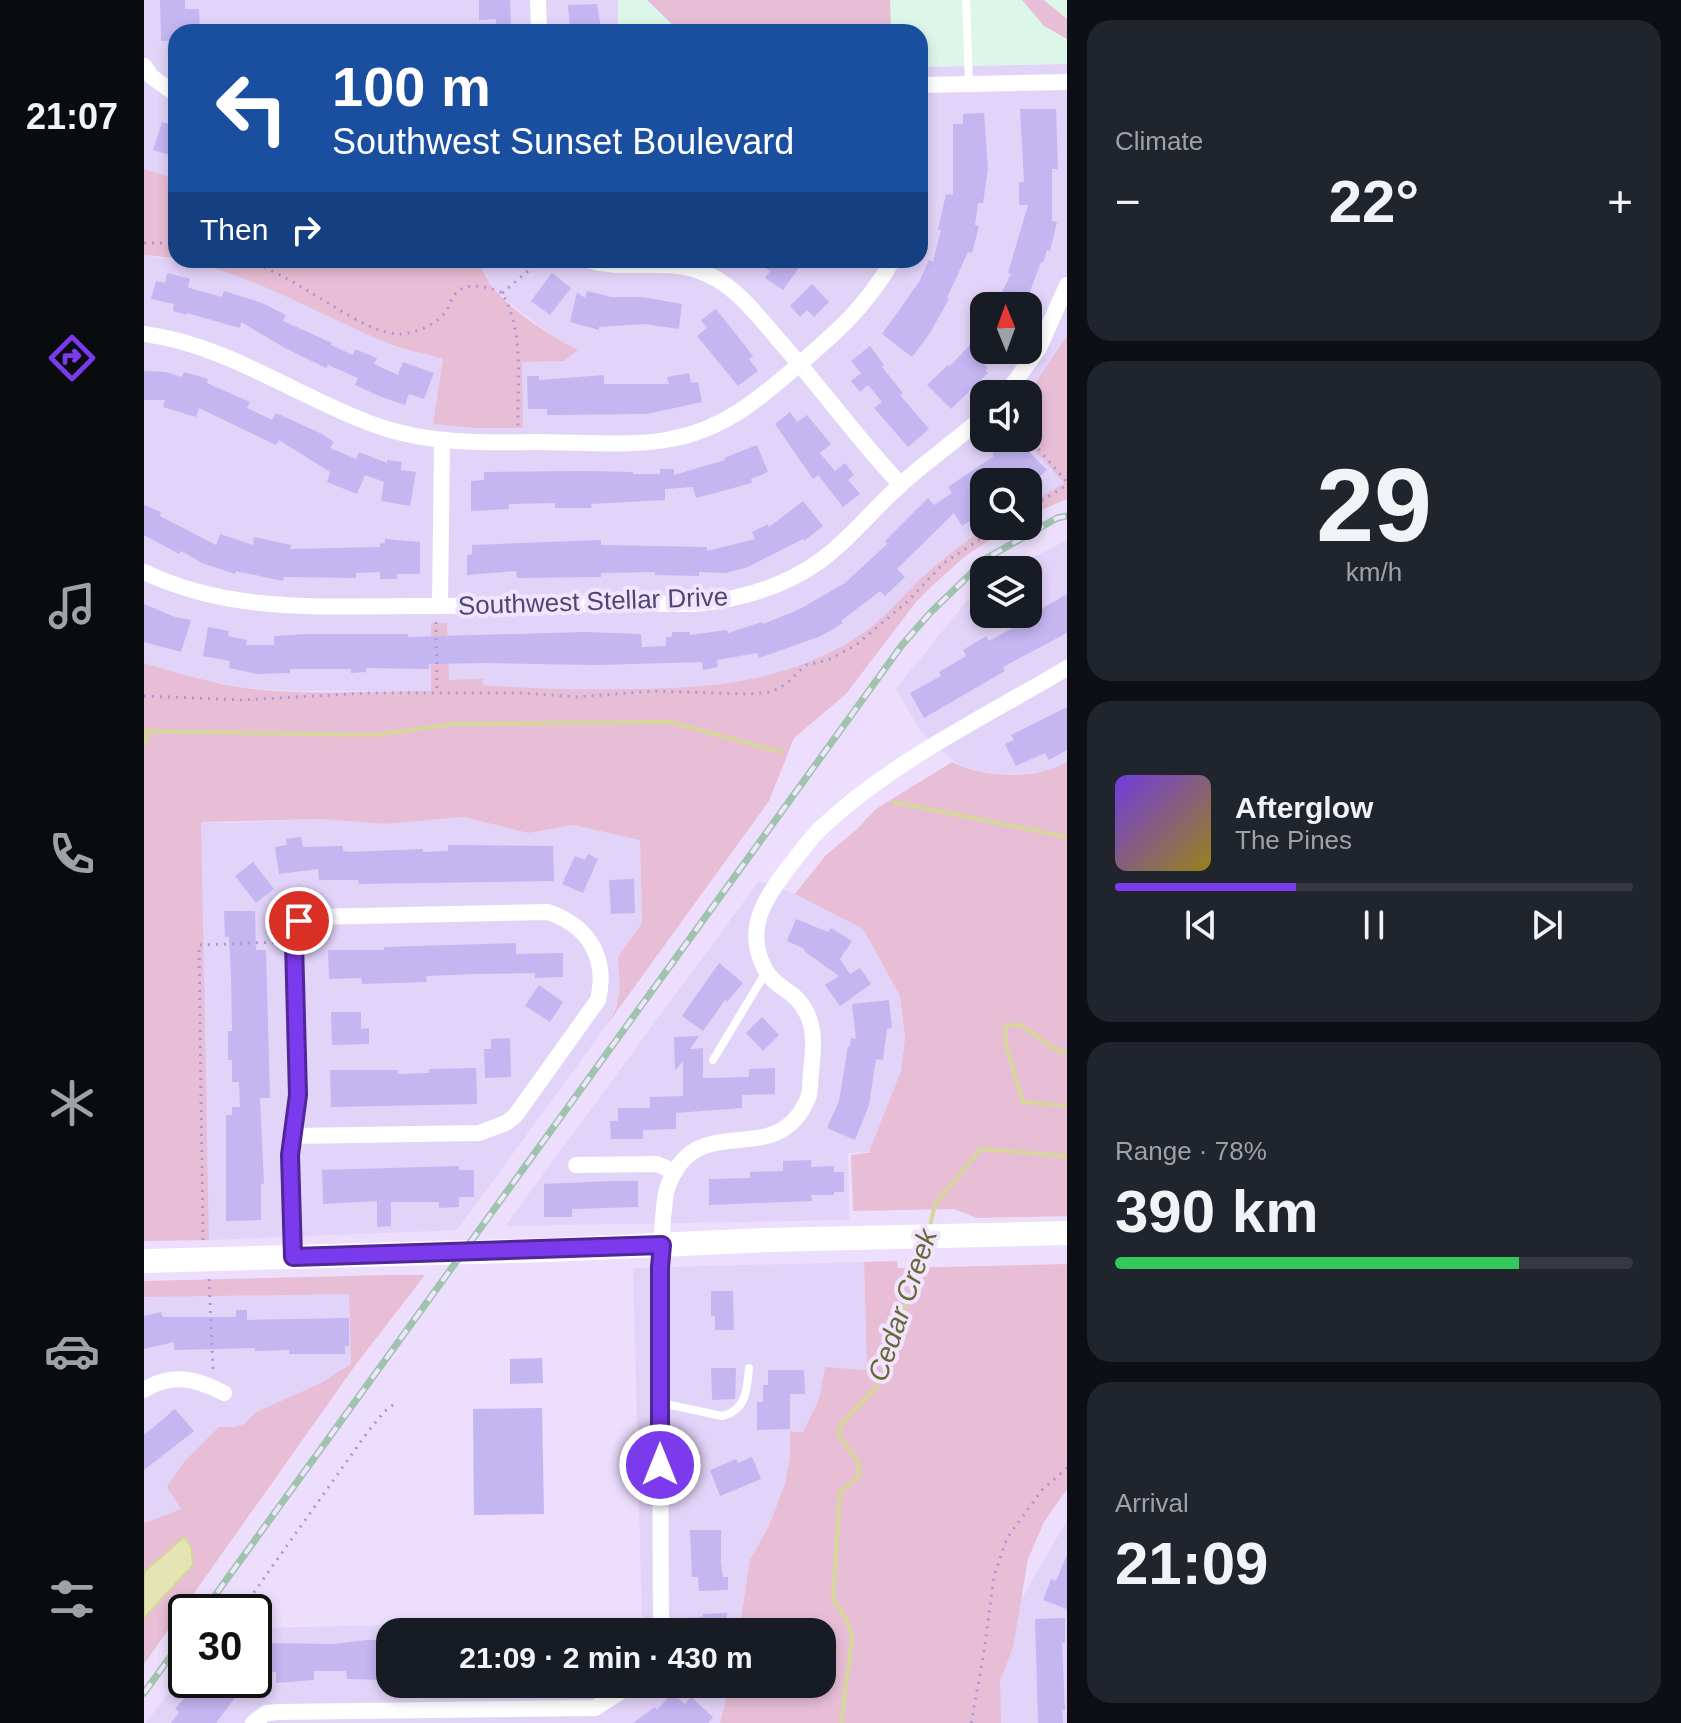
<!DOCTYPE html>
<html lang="en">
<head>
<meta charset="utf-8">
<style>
  :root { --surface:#171b24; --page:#20242c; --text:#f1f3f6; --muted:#9ea1a6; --line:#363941; --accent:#7c3aed }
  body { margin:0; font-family:Helvetica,sans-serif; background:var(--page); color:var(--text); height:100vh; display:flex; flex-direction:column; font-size:30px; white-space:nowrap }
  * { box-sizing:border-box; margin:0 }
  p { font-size:26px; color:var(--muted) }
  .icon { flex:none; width:44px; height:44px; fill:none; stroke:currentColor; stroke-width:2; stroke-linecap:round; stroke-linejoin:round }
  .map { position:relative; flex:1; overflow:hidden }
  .side { display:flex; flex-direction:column; gap:20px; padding:20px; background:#0d0f14; width:614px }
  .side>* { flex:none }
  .top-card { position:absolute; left:24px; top:24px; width:760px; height:244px; border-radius:24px; box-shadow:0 4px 12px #0003; background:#1a4fa0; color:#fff; overflow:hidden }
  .needle { width:52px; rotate:359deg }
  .fabs { position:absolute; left:826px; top:292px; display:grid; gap:16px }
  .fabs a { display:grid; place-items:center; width:72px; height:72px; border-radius:16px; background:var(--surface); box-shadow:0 4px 12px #0003; font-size:40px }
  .speed { position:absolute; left:24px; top:1594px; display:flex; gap:16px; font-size:40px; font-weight:700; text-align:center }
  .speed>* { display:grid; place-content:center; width:104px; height:104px; border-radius:50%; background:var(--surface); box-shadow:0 4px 12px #0003; line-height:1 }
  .speed .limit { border:4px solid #111; border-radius:12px; background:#fff; color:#111 }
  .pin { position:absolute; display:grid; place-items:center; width:68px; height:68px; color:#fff; margin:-34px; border:4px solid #fff; border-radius:50%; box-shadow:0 2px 8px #0007 }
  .me { position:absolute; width:88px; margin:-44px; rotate:0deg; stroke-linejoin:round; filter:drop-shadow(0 0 6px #0008) }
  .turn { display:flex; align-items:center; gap:28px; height:168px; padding:0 32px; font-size:36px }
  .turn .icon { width:104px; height:104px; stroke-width:2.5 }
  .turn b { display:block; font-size:56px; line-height:68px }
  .then { display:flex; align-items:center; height:76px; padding:0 32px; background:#0003; gap:16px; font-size:30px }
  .big { font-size:60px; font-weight:800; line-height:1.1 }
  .side .widget { flex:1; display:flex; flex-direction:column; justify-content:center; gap:12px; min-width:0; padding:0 28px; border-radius:24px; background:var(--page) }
  .side .dial { align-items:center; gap:0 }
  .dial b { font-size:104px; line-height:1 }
  .song { display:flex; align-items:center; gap:24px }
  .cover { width:96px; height:96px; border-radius:12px; background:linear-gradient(135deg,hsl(260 70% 55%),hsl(50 70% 35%)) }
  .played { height:8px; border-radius:4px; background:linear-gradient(90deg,var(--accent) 35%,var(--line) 35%) }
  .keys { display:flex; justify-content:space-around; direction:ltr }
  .heat { display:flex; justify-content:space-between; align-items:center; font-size:44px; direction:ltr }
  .charge { height:12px; border-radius:6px; background:linear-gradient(90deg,#34c759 78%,var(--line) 0) }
  .trip { position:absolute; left:232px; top:1618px; width:460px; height:80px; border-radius:24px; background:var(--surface); box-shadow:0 4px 12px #0003; font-weight:800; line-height:80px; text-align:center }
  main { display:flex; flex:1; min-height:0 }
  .tabs { display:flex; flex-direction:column; width:144px; justify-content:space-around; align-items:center; background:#090b0e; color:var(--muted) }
  .tabs .icon { width:56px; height:56px }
  .tabs .selected { color:var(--accent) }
  .tabs b { font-size:36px; color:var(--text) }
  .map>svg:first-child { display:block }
</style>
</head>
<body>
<main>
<nav class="tabs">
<b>21:07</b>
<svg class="icon selected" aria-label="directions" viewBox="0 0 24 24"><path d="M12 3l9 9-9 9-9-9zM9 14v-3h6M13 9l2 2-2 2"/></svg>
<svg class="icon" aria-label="music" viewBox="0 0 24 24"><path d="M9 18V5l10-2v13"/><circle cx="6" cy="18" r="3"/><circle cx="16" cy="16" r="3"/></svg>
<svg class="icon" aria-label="phone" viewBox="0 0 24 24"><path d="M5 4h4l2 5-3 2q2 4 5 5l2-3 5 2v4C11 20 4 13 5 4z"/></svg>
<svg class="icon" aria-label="climate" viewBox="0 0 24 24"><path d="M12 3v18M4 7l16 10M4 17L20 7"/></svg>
<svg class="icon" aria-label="car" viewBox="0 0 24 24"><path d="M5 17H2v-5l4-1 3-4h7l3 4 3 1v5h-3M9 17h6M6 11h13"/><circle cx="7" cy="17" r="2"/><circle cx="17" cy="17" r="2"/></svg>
<svg class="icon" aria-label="filters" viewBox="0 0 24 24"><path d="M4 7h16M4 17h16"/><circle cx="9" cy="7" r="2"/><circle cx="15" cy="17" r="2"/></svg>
</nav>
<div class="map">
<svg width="923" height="1723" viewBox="0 0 923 1723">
  <rect width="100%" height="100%" fill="#ecdefc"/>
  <!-- residential -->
  <g fill="#e2d3f8" fill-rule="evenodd">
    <path d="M0,0H474V32H32V179L0,169Z"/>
    <path d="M923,64V336L884,394H840V438H879L920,483L884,504V482H840V526H846L797,560L746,611L712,638L675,658L638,673L595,683L552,688L397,690L339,685L288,691H153L103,688L45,677L0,663V255L61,265L117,283L253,347L299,359L289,424L330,428H378V362L420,361L434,350L409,337L366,303L349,287L334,260H776V67ZM840,306H884V350H840Z"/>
    <path d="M923,540V762L909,771L862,774L837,772L815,765L777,732L752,689L821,603L840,587V614H884V570H866Z"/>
    <path d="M320,817L384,833L429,825L496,840L498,924L474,957L477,985L475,998L462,1026L313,1230L65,1240L56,822L83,823L178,819L241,824Z"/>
    <path d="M615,881L651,894L719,929L756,996L761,1038L757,1071L725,1152L704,1153L705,1220L361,1226Z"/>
    <path d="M720,1262L723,1370L681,1367L675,1399L659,1432H646V1457L641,1484L624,1528L606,1559L595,1632H246V1684H586L576,1723H2L42,1669V1680H110V1628L498,1620L489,1268Z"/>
    <path d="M139,1293L205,1294L207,1364L175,1384L112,1412L100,1424L90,1427H75L37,1509L0,1523V1297Z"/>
    <path d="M923,1520V1723H856V1681L869,1648L875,1604Z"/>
  </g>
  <!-- education -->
  <path fill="#dcf7e9" d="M474,0H923V64L776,67V32H474Z"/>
  <!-- green -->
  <g fill="#e8bed6">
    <path d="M503,0H746L747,32H536Z"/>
    <path d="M878,0H900L923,19V39L900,26Z"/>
    <path d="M0,169L32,179V260H334C339,269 343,281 350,289C372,314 405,335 434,350L420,361L378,362L379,428H330L289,424L299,359C283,354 266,351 251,346C167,313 92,261 0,255Z"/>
    <path d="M923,336V499L884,516V504L920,483L879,438H884V394Z"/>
    <path d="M846,526H866L819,558L789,585L772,602L702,694L650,738L625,801L462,1026L472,1008L476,990L474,957L498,923L496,840L429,825L384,833L320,817L241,824L178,819L57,822L65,1240L0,1241V663C33,673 67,683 102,688C162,696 226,691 287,691V623H303L305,680L339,679V685C389,689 437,690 486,689C568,688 638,683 710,639C735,623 753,603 773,582C796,561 819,542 846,526Z"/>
    <path d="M808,762C838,778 894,780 923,762V1216L833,1218L810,1209L709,1211L707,1155L730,1152H725L757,1071L761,1038L756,996L719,929L651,894L682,855L712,830L732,809Z"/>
    <path d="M753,1261L754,1268L923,1264V1489L900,1522L884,1559L869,1648L856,1681L857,1723H576L586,1684H678V1632H595L606,1559L624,1528L641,1484L646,1457V1432H659L675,1399L681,1367L723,1370L720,1262Z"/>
    <path d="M245,1275H281L210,1367L0,1664V1523L37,1509L23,1487L40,1462L75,1427H90L100,1424L112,1412L175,1384L207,1364L205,1294L0,1297V1281Z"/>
  </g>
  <!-- water -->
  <path fill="#e4e4b4" stroke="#d6d69a" stroke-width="2" d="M40,1537L47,1547L49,1565L0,1618V1572Z"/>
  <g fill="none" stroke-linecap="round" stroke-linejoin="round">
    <!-- stream -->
    <g stroke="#d6d69a" stroke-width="4">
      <path d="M0,731L230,735L312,724L526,722L637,752"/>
      <path d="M0,744L6,732"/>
      <path d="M749,802L923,837"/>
      <path d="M923,1052H916L876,1025H862L861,1042L879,1102L923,1106"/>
      <path d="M786,1226L791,1204L837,1149L923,1156"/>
      <path d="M697,1723L708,1639L703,1620L689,1600L696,1492L715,1476L714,1462L694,1435L698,1423L732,1388L739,1372L750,1328L768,1292L781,1247"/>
    </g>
  </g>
  <!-- building -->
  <g fill="#c4b6f1">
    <path d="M16,0H41V9H55L56,32H32V41H17Z"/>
    <path d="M335,0H366L367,29H352V19L335,20Z"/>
    <path d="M453,4L457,28H426L424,5Z"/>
    <path d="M876,109H912L914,169H908V221L913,222L906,251L903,250L899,263L897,262L885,294L889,296L884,306H851L867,274L864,273L884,205H875V182H880Z"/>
    <path d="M840,113L844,169L839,203H834L831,225L835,226L828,253L824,252L803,298L805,299L786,333L768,357L738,334L775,282L785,260L789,262L797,230H794L802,194L809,195V124H819V114Z"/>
    <path d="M18,122L32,126V157L9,150Z"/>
    <path d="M609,260H647L656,266L639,290L621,278L626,271Z"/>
    <path d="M23,273L46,279L44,287L49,289L78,297L80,291L118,303L142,315L139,321L188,343L187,345L209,355L211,349L233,358L230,364L254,375L259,362L290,373L280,399L265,394L261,405L235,396L211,385L214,378L184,365L182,368L141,348L97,322L96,328L43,313V315L29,311L30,304L7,299L12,281L21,283Z"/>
    <path d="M408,273L427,288L406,315L387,301Z"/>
    <path d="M668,284L685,302L670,317L663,310L656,317L646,306Z"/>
    <path d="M443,291L467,297H498L538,304L535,329L500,324L455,327V330L426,322L433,292L441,298Z"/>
    <path d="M572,309L609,356L605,359L614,371L594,386L553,336L563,328L557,320Z"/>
    <path d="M840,330V358L837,361L844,368L842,370L844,373L807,409L783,385L804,365L806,366Z"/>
    <path d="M726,346L740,365L738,367L759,393L756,395L785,429L764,447L730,408L738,402L724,385L716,392L707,381L717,373L707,361Z"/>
    <path d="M0,371L22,372L38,377L40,372L64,379L63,383L106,402L103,408L128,420L132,413L178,434L190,442L186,448L212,459L215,452L243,463V460L258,462L257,470L272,472L266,506L237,501L240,482L221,475L213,494L183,482L186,472L135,440L132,445L55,408L52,417L19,407L21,400H0Z"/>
    <path d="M545,373L547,383L554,382L558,402L503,414L403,415V409H384L383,376H395V380L460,375V384H525L523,377Z"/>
    <path d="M646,412L653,422L663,415L687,444L676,453L691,471L701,463L710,475L704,480L716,494L699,507L674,475L669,479L631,424Z"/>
    <path d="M871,438L903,470L888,484L881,477L875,482L869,476L859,482H840V512L818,526L810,513L753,569L761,577L741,596L736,591L697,621L699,623L677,636L615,658L613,653L573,660L574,667L559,670L558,662L453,665L342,663L285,664V669L222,668V672L207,673V669H146V673L113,674L85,668L86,661L59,656L64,627L85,631L84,636L103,640L102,645H130V636L162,634H264V637L440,632L497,634L498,647L522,646V637H528V632H546V635L583,630L584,633L618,622L619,624L654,610L701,583L743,544L741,541L784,498L790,505L808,493L804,487L850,456L848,454L860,442L863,446Z"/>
    <path d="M613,445L624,472L607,479L608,483L552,498L549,487L521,489V500L447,504L448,508H411V503L365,504V509L327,511V481L340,480V472L439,471L489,472V474H516V469H530V475L581,460L580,458Z"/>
    <path d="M659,501L679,526L660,541L659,539L604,567L582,573L555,572V576L511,575V572L457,573V577L373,578L372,571L323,575V555L328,554V545L457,540V545L563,547V551L611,539L608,532L624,524L625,527Z"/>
    <path d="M0,505L17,512L16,516L72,545L76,534L109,545L110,537L147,545L146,549L236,547V544L241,543V539L276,542V574H253V579H236V572L212,573V578L140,577L139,581L92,571L91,574L58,563L37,551L35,554L0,535Z"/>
    <path d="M923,594V633L859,667L861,671L780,718L766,693L797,676L795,672L822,656L819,650L842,636L845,641L880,622L876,616L884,614L892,607L894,611Z"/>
    <path d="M0,604L31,617L47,620L37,652L0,642Z"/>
    <path d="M923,707V750L905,760L901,753L872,766L861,744L870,740L867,735Z"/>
    <path d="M157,837L159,847L199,846V851L205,852L279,849V852L304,851V845L409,846L410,881L215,884L214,880H175L174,869L135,874L131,847L143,845L142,839Z"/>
    <path d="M444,854L454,859L439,893L418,884L431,856L441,860Z"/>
    <path d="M109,862L130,889L112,903L91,876Z"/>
    <path d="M490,879L491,913L467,914L465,880Z"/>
    <path d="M80,911H111L112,950H122L126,1098H116L120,1184H117V1220L82,1221V1115H88V1107H96L95,1082H88V1060H84V1031H88V1026L87,976L85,937H81Z"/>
    <path d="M652,919L684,932L687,928L708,941L696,959L706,974L716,968L727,984L696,1006L681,985L695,976L660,951L661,949L643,941Z"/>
    <path d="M372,943V954L419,953V977L391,978V973L331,974L282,976L283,982L218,984L217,978L185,979L184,950H240V947Z"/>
    <path d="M575,963L599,983L583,1002L581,1000L559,1031L538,1016Z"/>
    <path d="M395,985L419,1002L406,1022L381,1006Z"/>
    <path d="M745,1000L748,1028L743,1029L739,1060L732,1059L725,1105L711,1140L683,1128L695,1101L704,1046H706L707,1038L712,1039L708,1004Z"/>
    <path d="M187,1012H217V1029L225,1028V1044L188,1045Z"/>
    <path d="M618,1017L635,1035L619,1051L602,1033Z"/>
    <path d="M555,1036L546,1049L559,1048V1078L605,1077V1069L631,1068V1094L598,1095V1108L532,1113V1129L499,1130V1139H467L466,1121H474V1108H506V1097L539,1096V1062L531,1070L530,1037Z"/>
    <path d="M366,1038L367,1077L341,1078L340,1049H347V1039Z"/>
    <path d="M332,1068L333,1104L187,1107L186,1070H254V1074L285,1073V1069Z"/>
    <path d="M667,1160V1167L690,1166V1172H700V1192H690V1195H667L668,1201L565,1205V1179L606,1178V1172L639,1171V1161Z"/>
    <path d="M315,1166V1170H330V1197H315V1207L295,1208V1202H247V1226L233,1227V1201L179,1204L178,1170Z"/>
    <path d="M468,1181H494V1207L428,1209V1217H400V1184Z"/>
    <path d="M567,1291H589L590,1330H571V1316H567Z"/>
    <path d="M92,1310H103V1320L205,1318V1346H201V1354H145V1350L111,1351V1348L30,1350V1342L0,1349V1316L17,1312L19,1317H92Z"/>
    <path d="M398,1358L399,1383L366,1384V1359Z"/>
    <path d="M567,1368H592L591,1399L568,1400Z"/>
    <path d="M624,1370H660L661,1394H646V1429L613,1430V1402H619V1385H624Z"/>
    <path d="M398,1408L400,1514L330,1515L329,1409Z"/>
    <path d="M31,1409L50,1431L0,1470V1435Z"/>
    <path d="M608,1457L617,1479L576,1496L566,1470L592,1459L594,1463Z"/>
    <path d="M546,1530H577V1563L579,1577H584V1590L555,1591L554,1577H548Z"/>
    <path d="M923,1555V1609L899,1600L907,1579L912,1581Z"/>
    <path d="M583,1613V1632H546L545,1618L559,1617V1614Z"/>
    <path d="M921,1618V1643H918L921,1710H918L919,1723H894L891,1619Z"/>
    <path d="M224,1640H246V1668H240L241,1680L203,1679L202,1671H170V1680L132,1683V1672L120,1673V1643L189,1644Z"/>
    <path d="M55,1680H87L82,1687L93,1695L72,1723H27L35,1712L31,1709Z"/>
    <path d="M528,1693L541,1704L547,1697L569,1717L564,1723H489L511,1707L513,1710Z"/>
  </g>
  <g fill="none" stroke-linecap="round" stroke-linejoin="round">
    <!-- path -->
    <g stroke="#a89ad5" stroke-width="3" stroke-dasharray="2 6" stroke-linecap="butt">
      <path d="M0,243H32"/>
      <path d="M106,260C126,270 147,280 166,292C190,306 227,333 255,334C271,334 294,324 303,310C306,304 307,298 312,293C324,281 345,287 358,293C381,331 373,385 374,428"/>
      <path d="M358,293L397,260"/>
      <path d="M884,437L923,482"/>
      <path d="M884,509L923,485"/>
      <path d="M292,622L293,693"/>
      <path d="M0,696L99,700L224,693H378L434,697L509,691L605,694L627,692L642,684L662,665L684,660L712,645L764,601L800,563L856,526"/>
      <path d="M59,1240L55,945L134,942"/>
      <path d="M65,1279L69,1371"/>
      <path d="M96,1612L225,1430L241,1411L249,1405"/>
      <path d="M106,1680L115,1699"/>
      <path d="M827,1723L840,1652L850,1576L863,1538L898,1490L923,1468"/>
    </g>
    <!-- lane -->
    <g stroke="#fff" stroke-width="8">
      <path d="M822,0L825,84"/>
      <path d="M569,1060L622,972"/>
      <path d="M517,1403L578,1416C602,1410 603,1391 605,1368"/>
    </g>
    <!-- street -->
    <g stroke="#fff" stroke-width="16">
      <path d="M394,0L395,32"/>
      <path d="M0,66L8,77L32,94"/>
      <path d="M776,85L923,82"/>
      <path d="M776,132V154"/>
      <path d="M444,260C479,271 517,259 552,270C590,281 614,317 639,345C679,390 715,441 757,485"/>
      <path d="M0,334C84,345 153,397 231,425C283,444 339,443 393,442C435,442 488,447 527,439C578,430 614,400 652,367C694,331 720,309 749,260"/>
      <path d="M862,394L895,348L923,285"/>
      <path d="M0,572C88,614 181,606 276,606C367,605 459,603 550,604C602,599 652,584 692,548C714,529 732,507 754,487C781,462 812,441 840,416"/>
      <path d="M296,606L298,441"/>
      <path d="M149,1136L335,1133L362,1123L371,1116L454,1000C464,958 445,926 404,912L168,917C153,919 151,928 150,942L154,1095L146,1155L149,1257"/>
      <path d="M432,1165L513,1164L531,1172"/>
      <path d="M0,1390C28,1372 53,1379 80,1393"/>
      <path d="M517,1632C517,1548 516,1463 516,1378C516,1319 514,1259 521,1199C522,1188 528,1175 535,1165C569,1118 636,1166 664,1098C667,1091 666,1081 667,1073C670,1046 673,1019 652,998C641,988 628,983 621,969C600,930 620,899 644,868C654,856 664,841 675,830C746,762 839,718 923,668"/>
      <path d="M109,1723L122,1713L135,1712L451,1708L489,1684"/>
    </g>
    <!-- secondary -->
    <path stroke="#fff" stroke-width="24" d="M0,1261L405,1250L623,1240L923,1233"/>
    <defs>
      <g id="rail">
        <path d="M59,1612L758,645L787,612L843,558L913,518L923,516"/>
        <path d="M0,1693L42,1635"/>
      </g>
    </defs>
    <!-- rail casing -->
    <use href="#rail" stroke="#9fc3ad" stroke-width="7"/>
    <!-- rail -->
    <use href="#rail" stroke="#f0e4ff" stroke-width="4" stroke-dasharray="12" stroke-linecap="butt"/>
  </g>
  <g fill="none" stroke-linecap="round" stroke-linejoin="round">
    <defs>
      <path id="route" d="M155,921L151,928L150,942L154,1095L146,1155L149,1257L518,1245L516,1267V1465"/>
    </defs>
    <!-- route casing -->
    <use href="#route" stroke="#51269a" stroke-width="20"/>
    <!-- route -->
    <use href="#route" stroke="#7c3aed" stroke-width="14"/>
  </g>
  <g text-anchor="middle" stroke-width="8" stroke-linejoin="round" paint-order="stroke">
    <!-- street labels -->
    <g font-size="26" fill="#4f4771" stroke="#f0e4ff">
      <text transform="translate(449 601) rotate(-2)" y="9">Southwest Stellar Drive</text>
    </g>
    <!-- water labels -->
    <g font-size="28" font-style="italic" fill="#696936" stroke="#f0e4ff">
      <text transform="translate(758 1305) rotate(-71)" y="10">Cedar Creek</text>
    </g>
  </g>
</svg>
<div class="fabs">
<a><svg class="needle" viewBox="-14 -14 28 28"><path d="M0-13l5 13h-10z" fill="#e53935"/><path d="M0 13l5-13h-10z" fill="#9ea1a6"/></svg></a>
<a><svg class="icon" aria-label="sound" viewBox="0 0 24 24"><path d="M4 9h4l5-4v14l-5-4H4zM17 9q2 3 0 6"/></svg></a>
<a><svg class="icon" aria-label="search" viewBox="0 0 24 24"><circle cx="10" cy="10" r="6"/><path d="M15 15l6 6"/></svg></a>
<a><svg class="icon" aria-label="layers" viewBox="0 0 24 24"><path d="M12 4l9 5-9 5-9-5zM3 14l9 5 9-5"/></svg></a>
</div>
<div class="speed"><div class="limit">30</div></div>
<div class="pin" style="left:155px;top:921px;background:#d93025"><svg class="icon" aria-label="arrive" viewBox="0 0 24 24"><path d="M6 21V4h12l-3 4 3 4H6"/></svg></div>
<svg class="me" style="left:516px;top:1465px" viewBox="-20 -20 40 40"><circle r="17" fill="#7c3aed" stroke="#fff" stroke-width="3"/><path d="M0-11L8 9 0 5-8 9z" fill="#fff"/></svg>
<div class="trip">21:09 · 2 min · 430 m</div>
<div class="top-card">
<div class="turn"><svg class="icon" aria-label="left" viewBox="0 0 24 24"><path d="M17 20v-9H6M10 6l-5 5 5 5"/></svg><div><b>100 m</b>Southwest Sunset Boulevard</div></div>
<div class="then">Then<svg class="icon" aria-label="right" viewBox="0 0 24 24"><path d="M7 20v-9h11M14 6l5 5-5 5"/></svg></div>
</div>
</div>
<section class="side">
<div class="widget"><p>Climate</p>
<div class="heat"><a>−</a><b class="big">22°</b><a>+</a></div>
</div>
<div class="widget dial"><b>29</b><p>km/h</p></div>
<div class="widget">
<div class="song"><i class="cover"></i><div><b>Afterglow</b><p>The Pines</p></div></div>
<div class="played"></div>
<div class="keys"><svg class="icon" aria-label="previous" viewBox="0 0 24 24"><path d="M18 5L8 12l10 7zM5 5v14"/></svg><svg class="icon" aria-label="pause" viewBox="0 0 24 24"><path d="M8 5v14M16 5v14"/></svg><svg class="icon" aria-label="next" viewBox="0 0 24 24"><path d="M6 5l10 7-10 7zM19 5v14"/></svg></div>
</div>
<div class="widget"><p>Range · 78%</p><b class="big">390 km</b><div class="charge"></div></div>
<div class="widget"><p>Arrival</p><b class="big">21:09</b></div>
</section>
</main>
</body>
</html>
